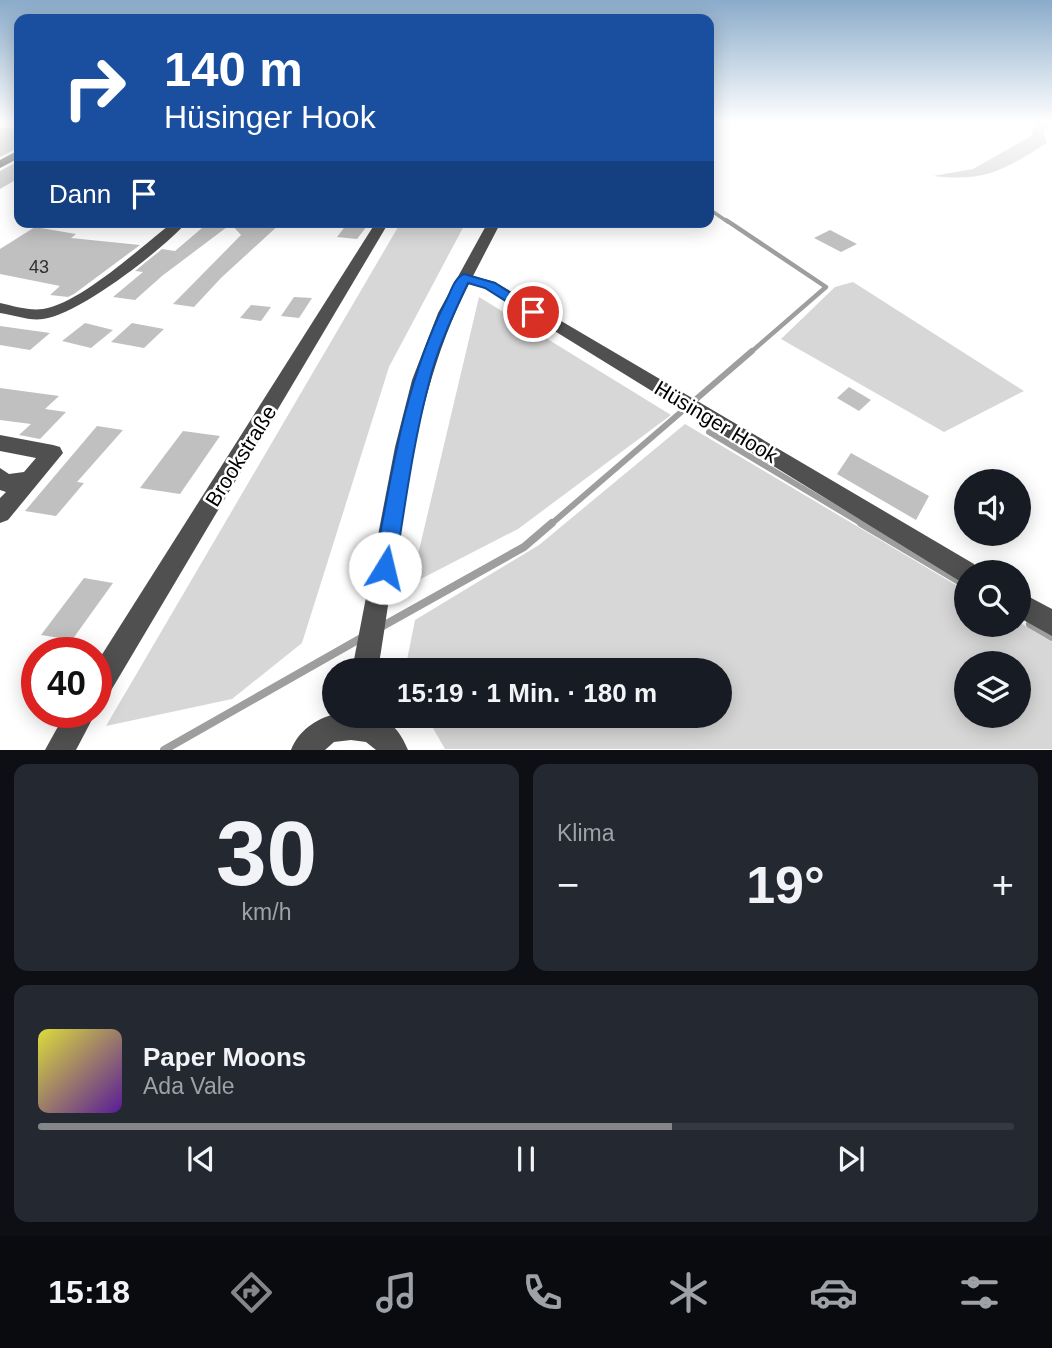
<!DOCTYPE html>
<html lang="de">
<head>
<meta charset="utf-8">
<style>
  :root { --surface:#171b24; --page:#242831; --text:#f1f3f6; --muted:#9ea1a6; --line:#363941; --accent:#858687 }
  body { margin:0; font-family:Arial,sans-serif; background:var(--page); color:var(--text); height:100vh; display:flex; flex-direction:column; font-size:26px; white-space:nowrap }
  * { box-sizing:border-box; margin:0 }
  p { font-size:23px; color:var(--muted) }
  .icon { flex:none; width:38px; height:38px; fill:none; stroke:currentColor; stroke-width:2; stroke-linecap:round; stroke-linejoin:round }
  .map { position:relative; height:750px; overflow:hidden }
  .details { display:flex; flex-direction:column; gap:14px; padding:14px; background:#0d0f14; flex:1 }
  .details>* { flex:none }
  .top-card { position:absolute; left:14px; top:14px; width:700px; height:214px; border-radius:14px; box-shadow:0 4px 18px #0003; background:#1a4fa0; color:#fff; overflow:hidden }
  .controls { position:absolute; left:954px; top:469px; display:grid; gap:14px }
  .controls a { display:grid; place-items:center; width:77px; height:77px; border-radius:50%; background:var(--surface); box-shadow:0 4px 18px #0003; font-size:35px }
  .speed { position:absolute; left:21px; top:637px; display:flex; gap:14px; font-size:35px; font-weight:700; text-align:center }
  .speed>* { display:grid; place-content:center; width:91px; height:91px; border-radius:50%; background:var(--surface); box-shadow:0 4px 18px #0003; line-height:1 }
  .speed .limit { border:10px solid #d22; background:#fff; color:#111 }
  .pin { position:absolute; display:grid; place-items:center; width:60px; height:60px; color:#fff; margin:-30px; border:4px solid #fff; border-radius:50%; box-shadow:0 2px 7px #0007 }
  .me { position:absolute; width:77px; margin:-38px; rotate:9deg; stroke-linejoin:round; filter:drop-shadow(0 0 5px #0008) }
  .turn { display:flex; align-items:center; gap:24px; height:147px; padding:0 35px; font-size:32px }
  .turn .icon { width:91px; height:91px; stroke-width:2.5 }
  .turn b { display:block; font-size:49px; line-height:60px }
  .then { display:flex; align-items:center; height:66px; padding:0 35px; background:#0003; gap:14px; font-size:26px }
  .big { font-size:52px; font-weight:700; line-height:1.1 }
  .details .tile { flex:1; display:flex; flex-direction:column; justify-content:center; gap:10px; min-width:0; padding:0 24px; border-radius:14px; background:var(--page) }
  .details .dial { align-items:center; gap:0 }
  .dial b { font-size:91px; line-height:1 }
  .song { display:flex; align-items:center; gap:21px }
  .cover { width:84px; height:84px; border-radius:10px; background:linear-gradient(135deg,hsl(60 70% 55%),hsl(270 70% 35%)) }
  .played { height:7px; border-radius:4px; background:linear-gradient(90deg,var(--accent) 65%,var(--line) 65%) }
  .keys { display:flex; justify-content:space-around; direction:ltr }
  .heat { display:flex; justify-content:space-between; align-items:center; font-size:38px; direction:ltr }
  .details .tiles { flex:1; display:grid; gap:14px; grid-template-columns:1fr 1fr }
  .tile:last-child { grid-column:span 2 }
  .trip { position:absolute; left:322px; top:658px; width:410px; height:70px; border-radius:35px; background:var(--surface); box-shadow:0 4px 18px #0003; font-weight:700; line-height:70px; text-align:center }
  .dock { display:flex; height:112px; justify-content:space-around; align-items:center; background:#090b0e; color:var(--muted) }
  .dock .icon { width:49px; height:49px }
  .dock .on { color:var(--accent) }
  .dock b { font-size:32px; color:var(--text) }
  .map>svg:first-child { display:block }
</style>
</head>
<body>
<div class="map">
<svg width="1052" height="750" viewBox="0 0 1052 750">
  <rect width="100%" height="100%" fill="#fff"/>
  <!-- green -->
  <g fill="#d7d7d7" fill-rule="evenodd">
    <path d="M1036,121H1052V125L1048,124L1043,132L1047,143C1003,170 987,182 933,176L973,169L1031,136Z"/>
    <path d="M401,222H466L389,367L302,643L232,699L106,726Z"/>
    <path d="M853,282L1024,391L944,432L781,339L835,287Z"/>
    <path d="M479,297L671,415L518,529L411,584Z"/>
    <path d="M685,424L966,591V625H1018L1019,622L1052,642V749H445L426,716H719V670H405L415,620L539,545ZM1018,663V716H966V663Z"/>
  </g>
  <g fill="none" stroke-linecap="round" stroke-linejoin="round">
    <!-- stream-far3 -->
    <path stroke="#9e9e9e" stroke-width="3.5" d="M709,209L728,222"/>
    <!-- stream-far2 -->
    <path stroke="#9e9e9e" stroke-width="4.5" d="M726,220L826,287L750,353"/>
    <!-- stream-far1 -->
    <g stroke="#9e9e9e" stroke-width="6">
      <path d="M709,432L864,525"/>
      <path d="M550,525L752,351"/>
    </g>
    <!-- stream -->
    <g stroke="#9e9e9e" stroke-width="8">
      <path d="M861,523L966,585"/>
      <path d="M1030,624L1052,637"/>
      <path d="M381,627L524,547L552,523"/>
      <path d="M164,750L363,637"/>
    </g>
  </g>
  <!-- building -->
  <g fill="#c0c0c0">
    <path d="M0,128L19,129V147L0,157Z"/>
    <path d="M19,161V178L0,189V171Z"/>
    <path d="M209,222H282L221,278L194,307L173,304L241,235L231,224L162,276L135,300L113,297L143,272L135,271L162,249L175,251Z"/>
    <path d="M347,224L367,226L357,239L337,237Z"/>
    <path d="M35,227L76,234L71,238L140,245L74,294L68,297L50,295L60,286L0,274V249Z"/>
    <path d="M830,230L857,244L841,252L814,238Z"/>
    <path d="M294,297L312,298L299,318L281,316Z"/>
    <path d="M251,305L271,307L261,321L240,318Z"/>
    <path d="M85,323L113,330L91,348L62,341Z"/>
    <path d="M132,323L164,329L144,348L111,342Z"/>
    <path d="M0,326L50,333L30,350L0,345Z"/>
    <path d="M849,387L871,400L859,411L837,398Z"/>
    <path d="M0,388L59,396L45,409L66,412L40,439L19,435L31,424L0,420Z"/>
    <path d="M97,426L123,430L77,482L84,483L56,516L25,511Z"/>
    <path d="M183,431L220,436L180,494L140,488Z"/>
    <path d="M851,453L929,496L916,520L837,474Z"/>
    <path d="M84,578L113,583L72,640L41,635Z"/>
  </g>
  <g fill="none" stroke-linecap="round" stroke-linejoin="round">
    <!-- minor -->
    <g fill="#505050" fill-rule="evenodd">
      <path d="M19,150V158L0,168V160Z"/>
      <path d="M173,222H187C162,250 80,314 43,319C29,321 14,315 0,313V303C14,306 29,311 43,309C81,303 141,247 173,222Z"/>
      <path d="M376,222H389L106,699L96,702V664Z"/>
      <path d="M488,222H501L473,276L495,282L974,564L978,572H966V583L958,580L485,288L469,284C410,397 399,545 378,670H352L395,447L412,380L438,313Z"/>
      <path d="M0,435L53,445L60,447L63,453L8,520L0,523V498L6,492L0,490V468L9,474L24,472L36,458L0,451Z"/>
      <path d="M1018,591L1052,609V636L1018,617Z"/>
      <path d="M66,712H96L76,750H45Z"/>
      <path d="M334,714C363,726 388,701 408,750H376L366,742L351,740L334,742L325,750H291C299,730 315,720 334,714Z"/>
    </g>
  </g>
  <!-- sky -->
  <linearGradient id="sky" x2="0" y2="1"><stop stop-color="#8aabca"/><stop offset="0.54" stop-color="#fff"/><stop offset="1" stop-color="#fff" stop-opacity="0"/></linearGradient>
  <rect width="1052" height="226" fill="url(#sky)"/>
  <!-- route -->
  <path fill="#1a73e8" stroke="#114b97" stroke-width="2" d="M464,274L495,283L540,312L533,316L528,315L485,288L468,283C453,315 437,349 429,383C413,443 405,506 395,568L392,575L385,578L377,575L374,568C391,476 404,383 447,299C451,291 455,277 464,274Z"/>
  <g text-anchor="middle" stroke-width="5" stroke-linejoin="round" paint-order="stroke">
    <!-- number labels -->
    <g font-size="18" fill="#303030">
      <text x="39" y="273">43</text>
    </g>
    <!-- street labels -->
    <g font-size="21" fill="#000" stroke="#fff">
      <text transform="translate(716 422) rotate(31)" y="7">Hüsinger Hook</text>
      <text transform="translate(241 456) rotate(-58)" y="7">Brookstraße</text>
    </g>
  </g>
</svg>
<div class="controls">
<a><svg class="icon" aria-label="sound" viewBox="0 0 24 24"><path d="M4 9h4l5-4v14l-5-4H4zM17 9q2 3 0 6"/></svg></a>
<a><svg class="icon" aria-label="search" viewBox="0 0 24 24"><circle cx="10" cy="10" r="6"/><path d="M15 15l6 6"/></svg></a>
<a><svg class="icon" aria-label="layers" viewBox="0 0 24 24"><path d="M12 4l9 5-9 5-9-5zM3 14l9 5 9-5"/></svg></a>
</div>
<div class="speed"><div class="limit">40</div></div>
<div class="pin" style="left:533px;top:312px;background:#d93025"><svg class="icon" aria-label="arrive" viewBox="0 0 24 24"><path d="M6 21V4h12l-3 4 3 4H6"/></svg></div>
<svg class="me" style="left:385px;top:568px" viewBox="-20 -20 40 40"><circle r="19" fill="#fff"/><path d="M0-13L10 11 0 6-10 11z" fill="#1a73e8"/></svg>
<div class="trip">15:19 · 1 Min. · 180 m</div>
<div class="top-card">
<div class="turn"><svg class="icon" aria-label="right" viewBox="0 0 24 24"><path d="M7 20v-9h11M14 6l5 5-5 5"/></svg><div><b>140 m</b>Hüsinger Hook</div></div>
<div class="then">Dann<svg class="icon" aria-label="arrive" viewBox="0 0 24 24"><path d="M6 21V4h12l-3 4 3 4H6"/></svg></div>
</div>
</div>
<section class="details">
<div class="tiles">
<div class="tile dial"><b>30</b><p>km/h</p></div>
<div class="tile"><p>Klima</p>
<div class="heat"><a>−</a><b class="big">19°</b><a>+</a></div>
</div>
<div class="tile">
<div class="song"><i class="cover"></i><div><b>Paper Moons</b><p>Ada Vale</p></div></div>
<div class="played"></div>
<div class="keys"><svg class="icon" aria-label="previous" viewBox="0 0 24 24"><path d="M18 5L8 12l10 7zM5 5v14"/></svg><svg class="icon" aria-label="pause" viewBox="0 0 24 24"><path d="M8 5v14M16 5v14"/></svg><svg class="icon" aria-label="next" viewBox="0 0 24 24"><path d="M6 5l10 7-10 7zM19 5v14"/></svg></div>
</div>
</div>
</section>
<nav class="dock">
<b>15:18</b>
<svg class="icon on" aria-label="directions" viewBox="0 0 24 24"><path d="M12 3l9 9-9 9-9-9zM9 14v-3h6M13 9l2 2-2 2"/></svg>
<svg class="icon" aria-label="music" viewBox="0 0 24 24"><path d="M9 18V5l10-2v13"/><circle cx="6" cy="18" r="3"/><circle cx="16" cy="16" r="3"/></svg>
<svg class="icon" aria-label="phone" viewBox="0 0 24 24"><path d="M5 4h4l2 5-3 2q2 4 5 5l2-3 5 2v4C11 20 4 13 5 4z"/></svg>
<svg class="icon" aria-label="climate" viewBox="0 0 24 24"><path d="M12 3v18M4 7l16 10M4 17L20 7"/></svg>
<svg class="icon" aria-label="car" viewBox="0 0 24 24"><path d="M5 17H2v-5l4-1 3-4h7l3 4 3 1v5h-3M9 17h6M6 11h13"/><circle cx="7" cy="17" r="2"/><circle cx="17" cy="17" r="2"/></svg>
<svg class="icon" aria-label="filters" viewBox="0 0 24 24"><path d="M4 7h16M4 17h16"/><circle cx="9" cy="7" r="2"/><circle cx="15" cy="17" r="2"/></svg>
</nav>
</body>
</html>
